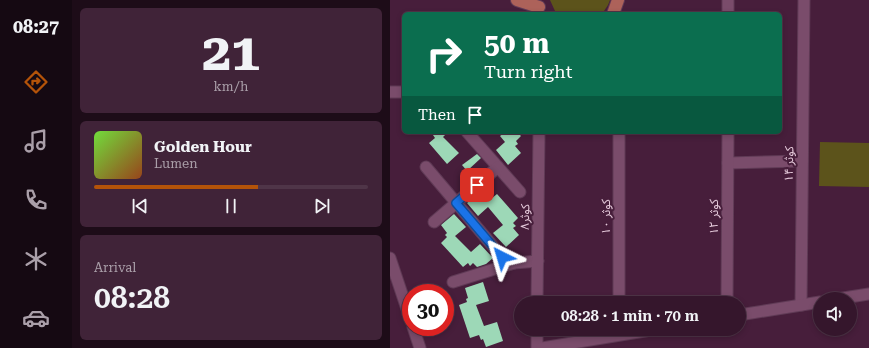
<!DOCTYPE html>
<html lang="en">
<head>
<meta charset="utf-8">
<style>
  :root { --surface:#35162c; --page:#402338; --text:#f1f3f6; --muted:#aa9fa9; --line:#4f3548; --accent:#b45309 }
  body { margin:0; font-family:"Roboto Serif","Noto Sans Arabic",serif; background:var(--page); color:var(--text); height:100vh; display:flex; flex-direction:column; font-size:15px; white-space:nowrap }
  * { box-sizing:border-box; margin:0 }
  p { font-size:13px; color:var(--muted) }
  .icon { flex:none; width:22px; height:22px; fill:none; stroke:currentColor; stroke-width:2; stroke-linecap:round; stroke-linejoin:round }
  .map { position:relative; flex:1; overflow:hidden }
  .side { display:flex; flex-direction:column; gap:8px; padding:8px; background:#1d0c18; width:318px }
  .side>* { flex:none }
  .top-card { position:absolute; left:12px; top:12px; width:380px; height:122px; border-radius:6px; box-shadow:0 2px 6px #0003,0 0 0 1px var(--line); background:#0b6e4f; color:#fff; overflow:hidden }
  .tools { position:absolute; left:423px; top:292px; display:grid; gap:8px }
  .tools a { display:grid; place-items:center; width:44px; height:44px; border-radius:50%; background:var(--surface); box-shadow:0 2px 6px #0003,0 0 0 1px var(--line); font-size:20px }
  .speed { position:absolute; left:12px; top:284px; display:flex; gap:8px; font-size:20px; font-weight:700; text-align:center }
  .speed>* { display:grid; place-content:center; width:52px; height:52px; border-radius:50%; background:var(--surface); box-shadow:0 2px 6px #0003,0 0 0 1px var(--line); line-height:1 }
  .speed .limit { border:6px solid #d22; background:#fff; color:#111 }
  .pin { position:absolute; display:grid; place-items:center; width:34px; height:34px; color:#fff; margin:-17px; border-radius:8px; box-shadow:0 2px 6px #0006 }
  .me { position:absolute; width:44px; margin:-22px; rotate:320deg; stroke-linejoin:round; filter:drop-shadow(0 0 3px #0008) }
  .turn { display:flex; align-items:center; gap:14px; height:84px; padding:0 16px; font-size:18px }
  .turn .icon { width:52px; height:52px; stroke-width:2.5 }
  .turn b { display:block; font-size:28px; line-height:34px }
  .then { display:flex; align-items:center; height:38px; padding:0 16px; background:#0003; gap:8px; font-size:15px }
  .big { font-size:30px; font-weight:600; line-height:1.1 }
  .side .widget { flex:1; display:flex; flex-direction:column; justify-content:center; gap:6px; min-width:0; padding:0 14px; border-radius:6px; background:var(--page) }
  .side .dial { align-items:center; gap:0 }
  .dial b { font-size:52px; line-height:1 }
  .song { display:flex; align-items:center; gap:12px }
  .cover { width:48px; height:48px; border-radius:6px; background:linear-gradient(135deg,hsl(100 70% 55%),hsl(20 70% 35%)) }
  .played { height:4px; border-radius:2px; background:linear-gradient(90deg,var(--accent) 60%,var(--line) 60%) }
  .keys { display:flex; justify-content:space-around; direction:ltr }
  .trip { position:absolute; left:124px; top:296px; width:232px; height:40px; border-radius:20px; background:var(--surface); box-shadow:0 2px 6px #0003,0 0 0 1px var(--line); font-weight:600; line-height:40px; text-align:center }
  main { display:flex; flex:1; min-height:0 }
  .tab-bar { display:flex; flex-direction:column; width:72px; justify-content:space-around; align-items:center; background:#150912; color:var(--muted) }
  .tab-bar .icon { width:28px; height:28px }
  .tab-bar .on { color:var(--accent) }
  .tab-bar b { font-size:18px; color:var(--text) }
  .map>svg:first-child { display:block }
</style>
</head>
<body>
<main>
<nav class="tab-bar">
<b>08:27</b>
<svg class="icon on" aria-label="directions" viewBox="0 0 24 24"><path d="M12 3l9 9-9 9-9-9zM9 14v-3h6M13 9l2 2-2 2"/></svg>
<svg class="icon" aria-label="music" viewBox="0 0 24 24"><path d="M9 18V5l10-2v13"/><circle cx="6" cy="18" r="3"/><circle cx="16" cy="16" r="3"/></svg>
<svg class="icon" aria-label="phone" viewBox="0 0 24 24"><path d="M5 4h4l2 5-3 2q2 4 5 5l2-3 5 2v4C11 20 4 13 5 4z"/></svg>
<svg class="icon" aria-label="climate" viewBox="0 0 24 24"><path d="M12 3v18M4 7l16 10M4 17L20 7"/></svg>
<svg class="icon" aria-label="car" viewBox="0 0 24 24"><path d="M5 17H2v-5l4-1 3-4h7l3 4 3 1v5h-3M9 17h6M6 11h13"/><circle cx="7" cy="17" r="2"/><circle cx="17" cy="17" r="2"/></svg>
</nav>
<section class="side">
<div class="widget dial"><b>21</b><p>km/h</p></div>
<div class="widget">
<div class="song"><i class="cover"></i><div><b>Golden Hour</b><p>Lumen</p></div></div>
<div class="played"></div>
<div class="keys"><svg class="icon" aria-label="previous" viewBox="0 0 24 24"><path d="M18 5L8 12l10 7zM5 5v14"/></svg><svg class="icon" aria-label="pause" viewBox="0 0 24 24"><path d="M8 5v14M16 5v14"/></svg><svg class="icon" aria-label="next" viewBox="0 0 24 24"><path d="M6 5l10 7-10 7zM19 5v14"/></svg></div>
</div>
<div class="widget"><p>Arrival</p><b class="big">08:28</b></div>
</section>
<div class="map">
<svg width="479" height="348" viewBox="0 0 479 348">
  <rect width="100%" height="100%" fill="#471e3b"/>
  <!-- green -->
  <g fill="#5c531b">
    <path d="M160,0H220L218,5L212,14H168L165,11Z"/>
    <path d="M430,142L479,143V187L429,186Z"/>
  </g>
  <!-- building -->
  <g fill="#9dd8b7">
    <path d="M47,132H58L53,137L69,153L57,164L39,143L45,138L43,135Z"/>
    <path d="M115,132H127L131,136L126,141L128,144L125,146L131,153L118,165L106,150L115,142L110,136Z"/>
    <path d="M87,154L91,158L77,171L72,165Z"/>
    <path d="M90,192L96,198L98,196L101,199L107,194L128,218L123,223L126,226L123,228L129,235L116,247L103,233L113,225L98,207L88,216L77,203Z"/>
    <path d="M64,214L76,227L65,236L81,252L90,244L103,258L96,264L87,267L83,263L80,266L78,263L73,267L51,243L57,237L55,235L57,233L51,225Z"/>
    <path d="M93,282L99,301L86,305L94,326L107,322L113,341L96,347L93,339L91,340L89,335L80,338L69,305L77,302L76,299L78,298L75,288Z"/>
  </g>
  <g fill="none" stroke-linecap="round" stroke-linejoin="round">
    <defs>
      <g id="minor">
        <path d="M338,14V0"/>
        <path d="M0,92H14"/>
        <path d="M77,132L130,192"/>
        <path d="M338,163L412,161"/>
        <path d="M36,167L112,257L124,263L148,261"/>
        <path d="M44,222L108,167"/>
        <path d="M0,258L21,321"/>
        <path d="M63,282L124,263"/>
        <path d="M447,299L479,294"/>
        <path d="M147,303L149,132"/>
        <path d="M229,303V132"/>
        <path d="M337,303L338,132"/>
        <path d="M411,305L414,0"/>
        <path d="M349,315L430,302"/>
        <path d="M23,327L30,348"/>
        <path d="M147,348V329"/>
        <path d="M152,348L267,329"/>
      </g>
      <g id="major">
        <path d="M127,0L149,7"/>
        <path d="M223,14L228,0"/>
      </g>
    </defs>
    <!-- minor casing -->
    <use href="#minor" stroke="#603b56" stroke-width="13"/>
    <!-- major casing -->
    <use href="#major" stroke="#603b56" stroke-width="14"/>
    <!-- minor -->
    <use href="#minor" stroke="#7a4c6b" stroke-width="11"/>
    <!-- major -->
    <use href="#major" stroke="#ad625a" stroke-width="12"/>
  </g>
  <g fill="none" stroke-linecap="round" stroke-linejoin="round">
    <defs>
      <path id="route" d="M87,185L66,203L112,257"/>
    </defs>
    <!-- route casing -->
    <use href="#route" stroke="#114b97" stroke-width="10"/>
    <!-- route -->
    <use href="#route" stroke="#1a73e8" stroke-width="7"/>
  </g>
  <g text-anchor="middle" stroke-width="4" stroke-linejoin="round" paint-order="stroke">
    <!-- street labels -->
    <g font-size="12" fill="#e5cadb" stroke="#471e3b">
      <text transform="translate(399 164) rotate(-89)" y="4">کوثر ۱۴</text>
      <text transform="translate(135 217) rotate(-89)" y="4">کوثر۸</text>
      <text transform="translate(216 217) rotate(-90)" y="4">کوثر ۱۰</text>
      <text transform="translate(324 217) rotate(-90)" y="4">کوثر ۱۲</text>
    </g>
  </g>
</svg>
<div class="tools">
<a><svg class="icon" aria-label="sound" viewBox="0 0 24 24"><path d="M4 9h4l5-4v14l-5-4H4zM17 9q2 3 0 6"/></svg></a>
</div>
<div class="speed"><div class="limit">30</div></div>
<div class="pin" style="left:87px;top:185px;background:#d93025"><svg class="icon" aria-label="arrive" viewBox="0 0 24 24"><path d="M6 21V4h12l-3 4 3 4H6"/></svg></div>
<svg class="me" style="left:112px;top:257px" viewBox="-20 -20 40 40"><path d="M0-17L14 15 0 8-14 15z" fill="#1a73e8" stroke="#fff" stroke-width="4"/></svg>
<div class="trip">08:28 · 1 min · 70 m</div>
<div class="top-card">
<div class="turn"><svg class="icon" aria-label="right" viewBox="0 0 24 24"><path d="M7 20v-9h11M14 6l5 5-5 5"/></svg><div><b>50 m</b>Turn right</div></div>
<div class="then">Then<svg class="icon" aria-label="arrive" viewBox="0 0 24 24"><path d="M6 21V4h12l-3 4 3 4H6"/></svg></div>
</div>
</div>
</main>
</body>
</html>
